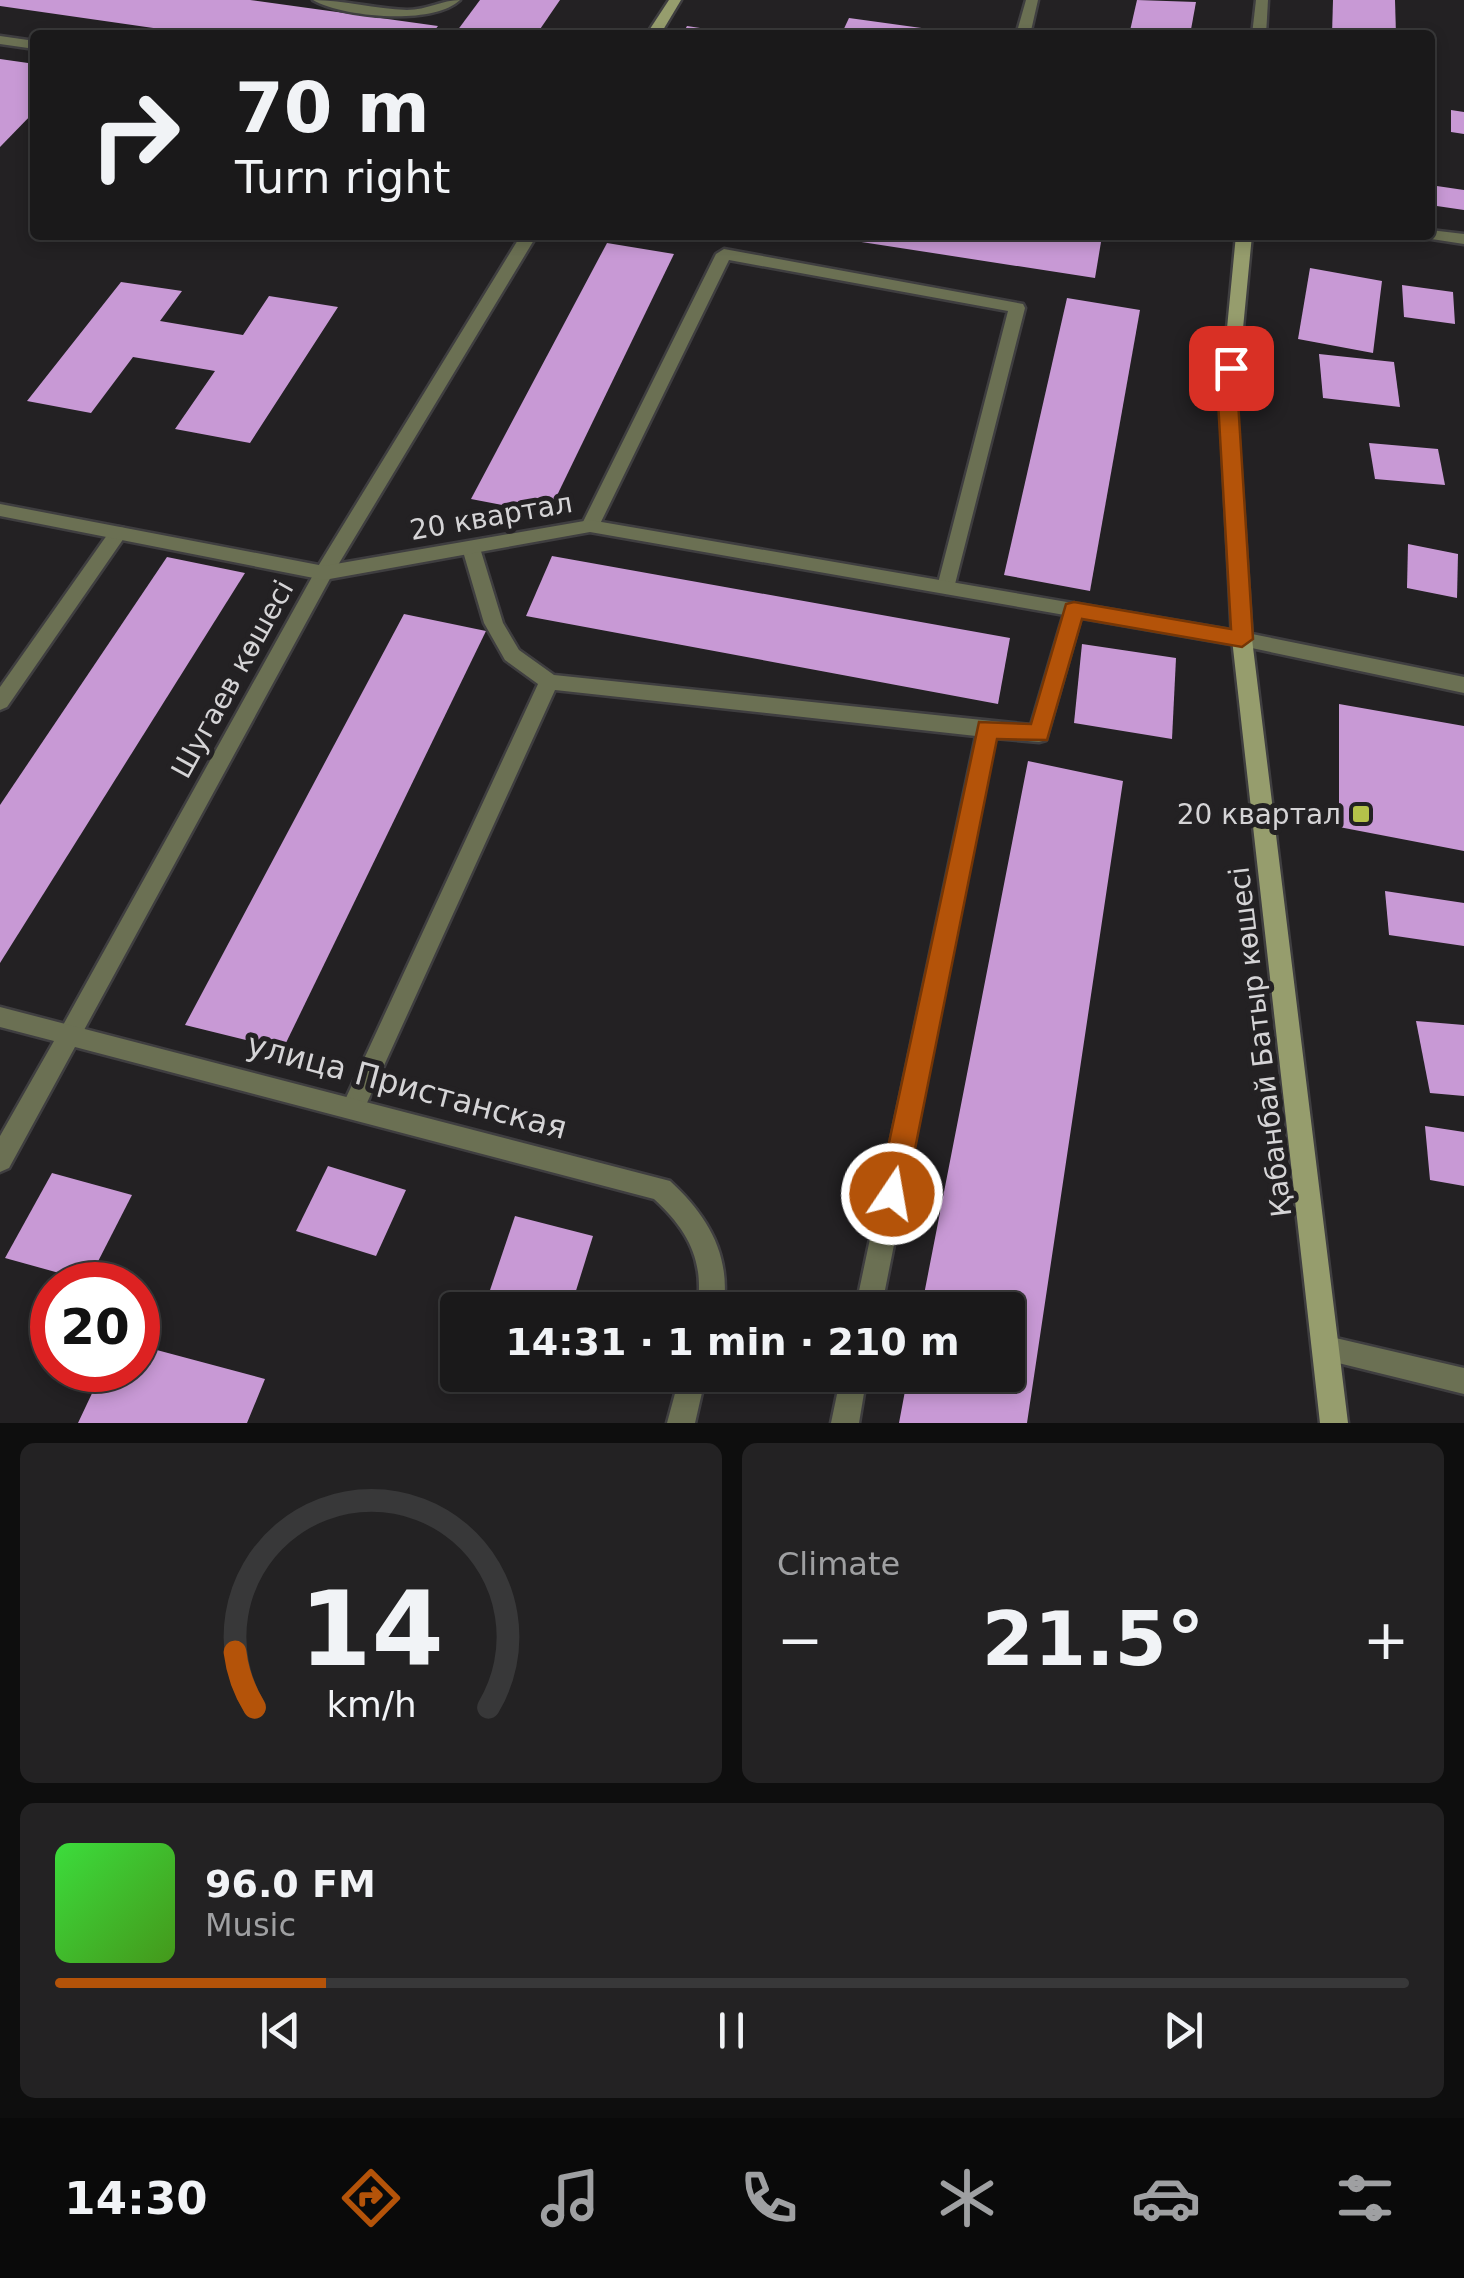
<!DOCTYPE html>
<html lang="en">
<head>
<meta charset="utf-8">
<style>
  :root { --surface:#1a191a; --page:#232223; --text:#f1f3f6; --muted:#9fa0a2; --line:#383839; --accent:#b45309 }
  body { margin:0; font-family:"DejaVu Sans",sans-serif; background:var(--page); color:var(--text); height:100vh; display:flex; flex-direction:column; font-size:38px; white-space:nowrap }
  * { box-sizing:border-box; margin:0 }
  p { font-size:32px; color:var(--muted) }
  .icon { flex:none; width:55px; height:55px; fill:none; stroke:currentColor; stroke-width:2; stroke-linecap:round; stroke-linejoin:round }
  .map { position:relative; height:1423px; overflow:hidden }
  .details { display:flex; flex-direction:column; gap:20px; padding:20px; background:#0e0e0e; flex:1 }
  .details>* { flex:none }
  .top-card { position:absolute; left:30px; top:30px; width:1405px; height:210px; border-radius:10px; box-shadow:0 5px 15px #0003,0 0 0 2px var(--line); background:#1a191a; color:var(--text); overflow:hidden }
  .speed { position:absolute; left:30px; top:1262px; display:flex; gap:20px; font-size:50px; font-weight:700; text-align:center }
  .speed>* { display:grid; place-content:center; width:130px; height:130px; border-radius:50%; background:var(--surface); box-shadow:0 5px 15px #0003,0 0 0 2px var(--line); line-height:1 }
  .speed .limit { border:15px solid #d22; background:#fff; color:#111 }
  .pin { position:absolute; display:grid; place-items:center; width:85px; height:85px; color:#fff; margin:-42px; border-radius:20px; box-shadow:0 5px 15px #0006 }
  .me { position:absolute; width:110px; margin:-55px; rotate:12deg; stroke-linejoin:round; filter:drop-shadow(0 0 8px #0008) }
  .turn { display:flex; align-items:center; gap:35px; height:210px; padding:0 40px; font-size:45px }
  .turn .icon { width:130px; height:130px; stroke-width:2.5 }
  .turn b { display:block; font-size:70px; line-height:85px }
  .big { font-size:75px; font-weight:800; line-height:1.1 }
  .details .widget { flex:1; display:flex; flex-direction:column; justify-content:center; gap:15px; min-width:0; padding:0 35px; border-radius:15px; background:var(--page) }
  .details .dial { align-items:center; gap:0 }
  .dial svg { height:260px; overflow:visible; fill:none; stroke:var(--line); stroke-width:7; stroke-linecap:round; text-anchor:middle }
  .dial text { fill:var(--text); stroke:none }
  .song { display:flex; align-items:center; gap:30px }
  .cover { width:120px; height:120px; border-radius:15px; background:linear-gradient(135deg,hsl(120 70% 55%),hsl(100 70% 35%)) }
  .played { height:10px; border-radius:5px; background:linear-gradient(90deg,var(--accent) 20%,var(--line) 20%) }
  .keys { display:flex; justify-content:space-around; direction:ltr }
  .heat { display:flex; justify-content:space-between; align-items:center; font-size:55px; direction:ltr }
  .details .tiles { flex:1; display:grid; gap:20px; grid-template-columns:1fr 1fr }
  .widget:last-child { grid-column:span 2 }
  .trip { position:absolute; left:440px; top:1292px; width:585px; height:100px; border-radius:10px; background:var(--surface); box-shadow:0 5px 15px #0003,0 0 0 2px var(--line); font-weight:800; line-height:100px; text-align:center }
  .tab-bar { display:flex; height:160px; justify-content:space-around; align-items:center; background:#0a0a0a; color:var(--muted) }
  .tab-bar .icon { width:70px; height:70px }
  .tab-bar .on { color:var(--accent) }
  .tab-bar b { font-size:45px; color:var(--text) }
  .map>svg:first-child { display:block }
</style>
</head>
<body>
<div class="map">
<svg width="1464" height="1423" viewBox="0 0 1464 1423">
  <rect width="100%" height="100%" fill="#232123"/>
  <!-- building -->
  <g fill="#c899d5">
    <path d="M0,0H250L438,26L431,35H202L0,6Z"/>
    <path d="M480,0H560L536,35H454Z"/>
    <path d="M1137,0L1196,2L1190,35H1129Z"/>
    <path d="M1333,0H1395L1396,35H1332Z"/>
    <path d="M849,18L936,30L934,35H841Z"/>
    <path d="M687,26L733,33V35H682Z"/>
    <path d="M0,59L35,64V111L0,147Z"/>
    <path d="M1451,110L1464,112V134L1451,132Z"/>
    <path d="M1430,185L1464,190V210L1430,205Z"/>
    <path d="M816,235H1095L1102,236L1095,278Z"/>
    <path d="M607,243L674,254L548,514L471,499Z"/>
    <path d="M1310,268L1382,281L1373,353L1298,339Z"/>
    <path d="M121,282L182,291L160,321L243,335L269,296L338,307L250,443L175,429L215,371L133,357L91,413L27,401Z"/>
    <path d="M1402,285L1453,292L1455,324L1404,317Z"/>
    <path d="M1067,298L1140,310L1090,591L1004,575Z"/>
    <path d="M1319,354L1394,362L1400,407L1323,398Z"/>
    <path d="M1369,443L1438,449L1445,485L1375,479Z"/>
    <path d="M1408,544L1458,554L1457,598L1407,588Z"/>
    <path d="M552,556L1010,638L998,704L526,616Z"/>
    <path d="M167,557L245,573L0,963V805Z"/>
    <path d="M404,614L486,631L283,1049L185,1025Z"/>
    <path d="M1082,644L1176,658L1172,739L1074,723Z"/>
    <path d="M1339,704L1464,726V851L1339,827Z"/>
    <path d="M1028,761L1123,781L1027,1423H899L908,1375H1008V1310H921Z"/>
    <path d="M1385,891L1464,903V946L1389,935Z"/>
    <path d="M1416,1021L1464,1025V1096L1430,1093Z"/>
    <path d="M1425,1126L1464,1132V1186L1430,1180Z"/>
    <path d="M328,1166L406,1190L376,1256L296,1231Z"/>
    <path d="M52,1173L132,1195L88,1281L5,1258Z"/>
    <path d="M515,1216L593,1236L570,1310H527L487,1299Z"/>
    <path d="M138,1345L265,1379L247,1423H78L103,1370H138Z"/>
  </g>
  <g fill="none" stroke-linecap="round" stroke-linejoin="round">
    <defs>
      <g id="service">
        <path d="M313,0C345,0 375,9 407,10C427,10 442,0 460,0C433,26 342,17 313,0Z"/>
        <path d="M1026,0H1038L1030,35H1016Z"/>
        <path d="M521,235H537L332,575L78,1041L70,1044L62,1041L58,1034L62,1027L317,568Z"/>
        <path d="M724,249L1023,304L1025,308L953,592L946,594L937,587L1008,311L729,260L599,526L596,531H584L581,526L716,254Z"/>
        <path d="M118,527L124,528L127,533L124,538L7,707L0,710V687L112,528Z"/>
        <path d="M471,541L480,548L503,623L519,650L554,675L1031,725L1065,610L1074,603L1083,610L1046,740L1039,742L995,738L881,1310H855L976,736L555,690L361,1116L353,1119L345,1116L341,1108L345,1100L538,684L505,660L484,623L462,548Z"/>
        <path d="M841,1375H867L859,1423H831Z"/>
      </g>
      <g id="minor">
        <path d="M1256,0H1268L1266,35H1252Z"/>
        <path d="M1430,230L1464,234V244L1425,238L1422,235H1430Z"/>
        <path d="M0,504L324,566L590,520L1242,632L1464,677V693L1242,646L590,532L324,580L0,516Z"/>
        <path d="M0,1007L670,1181C708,1216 732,1256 723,1310H697C705,1262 689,1231 654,1199L75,1047L9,1168L0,1172V1136L54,1041L0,1027Z"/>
        <path d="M1327,1336L1464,1368V1394L1318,1358L1314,1349L1318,1340Z"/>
        <path d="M680,1375H706L695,1423H667Z"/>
      </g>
      <path id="tertiary" d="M0,36L35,41V49L0,44Z"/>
      <g id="secondary">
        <path d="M669,0H681L660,35H646Z"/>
        <path d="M1236,235H1252L1236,401L1252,639L1348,1423H1320L1232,639L1220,401Z"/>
      </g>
    </defs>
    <!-- service casing -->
    <use href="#service" stroke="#3f3e40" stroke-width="5"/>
    <!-- minor casing -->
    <use href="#minor" stroke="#3f3e40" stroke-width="5"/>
    <!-- tertiary casing -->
    <use href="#tertiary" stroke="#3f3e40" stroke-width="5"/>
    <!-- secondary casing -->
    <use href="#secondary" stroke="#3f3e40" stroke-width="5"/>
    <!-- service -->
    <use href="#service" fill="#6b7053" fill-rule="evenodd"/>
    <!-- minor -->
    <use href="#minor" fill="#6b7053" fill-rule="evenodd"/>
    <!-- tertiary -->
    <use href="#tertiary" fill="#6b7053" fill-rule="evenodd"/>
    <!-- secondary -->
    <use href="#secondary" fill="#969d6d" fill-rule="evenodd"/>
  </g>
  <!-- route -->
  <path fill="#b45309" stroke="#753606" stroke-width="2.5" d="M1231,361L1240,368L1238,401L1253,639L1242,647L1082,619L1047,740L997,739L906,1194L902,1203L892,1207L882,1203L878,1194L979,722L1031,724L1066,604L1074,602L1231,629L1218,401L1222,368Z"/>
  <!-- markers -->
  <rect fill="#b5c24a" stroke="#232123" stroke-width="4" x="1351" y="804" width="20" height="20" rx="5"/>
  <g text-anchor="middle" stroke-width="10" stroke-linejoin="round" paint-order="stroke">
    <!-- street labels -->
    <g font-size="28" fill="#d5d4d6" stroke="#232123">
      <text transform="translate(491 516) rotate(-10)" y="10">20 квартал</text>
      <text transform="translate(232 679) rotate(-61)" y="10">Шугаев көшесі</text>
      <text transform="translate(1260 1042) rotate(-97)" y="10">Қабанбай Батыр көшесі</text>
    </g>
    <!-- poi labels -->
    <g font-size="28" fill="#d5d4d6" stroke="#232123" text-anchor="end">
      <text x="1341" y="824">20 квартал</text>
    </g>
    <!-- near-street labels -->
    <g font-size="32" fill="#d5d4d6" stroke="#232123">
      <text transform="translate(407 1086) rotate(15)" y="11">улица Пристанская</text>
    </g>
  </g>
</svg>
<div class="speed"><div class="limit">20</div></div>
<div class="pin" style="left:1231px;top:368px;background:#d93025"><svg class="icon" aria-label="arrive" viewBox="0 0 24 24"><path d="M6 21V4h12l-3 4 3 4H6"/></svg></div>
<svg class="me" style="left:892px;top:1194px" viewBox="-20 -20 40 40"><circle r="17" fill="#b45309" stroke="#fff" stroke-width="3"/><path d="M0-11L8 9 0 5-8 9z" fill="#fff"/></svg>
<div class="trip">14:31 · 1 min · 210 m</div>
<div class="top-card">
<div class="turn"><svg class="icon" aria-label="right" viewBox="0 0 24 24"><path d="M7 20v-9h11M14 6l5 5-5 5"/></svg><div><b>70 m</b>Turn right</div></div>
</div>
</div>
<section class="details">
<div class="tiles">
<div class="widget dial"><svg viewBox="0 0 100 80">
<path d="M14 69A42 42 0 1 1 86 69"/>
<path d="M14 69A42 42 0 0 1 8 52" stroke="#b45309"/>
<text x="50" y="56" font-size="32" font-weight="700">14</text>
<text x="50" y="72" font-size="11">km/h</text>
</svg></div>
<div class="widget"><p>Climate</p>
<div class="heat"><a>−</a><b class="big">21.5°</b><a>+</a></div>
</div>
<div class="widget">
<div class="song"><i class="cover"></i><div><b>96.0 FM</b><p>Music</p></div></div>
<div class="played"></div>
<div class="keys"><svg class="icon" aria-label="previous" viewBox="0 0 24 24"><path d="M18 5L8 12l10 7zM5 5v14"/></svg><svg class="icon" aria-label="pause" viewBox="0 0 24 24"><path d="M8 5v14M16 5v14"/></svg><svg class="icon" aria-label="next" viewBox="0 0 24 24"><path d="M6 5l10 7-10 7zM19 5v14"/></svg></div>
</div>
</div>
</section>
<nav class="tab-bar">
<b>14:30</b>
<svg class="icon on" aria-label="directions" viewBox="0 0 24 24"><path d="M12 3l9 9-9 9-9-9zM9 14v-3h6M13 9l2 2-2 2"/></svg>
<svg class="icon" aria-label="music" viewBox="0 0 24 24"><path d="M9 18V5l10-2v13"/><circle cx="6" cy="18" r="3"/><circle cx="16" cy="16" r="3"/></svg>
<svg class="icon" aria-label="phone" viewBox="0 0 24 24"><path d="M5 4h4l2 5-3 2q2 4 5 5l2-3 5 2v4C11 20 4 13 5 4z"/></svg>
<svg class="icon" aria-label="climate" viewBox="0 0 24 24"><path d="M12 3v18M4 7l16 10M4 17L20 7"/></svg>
<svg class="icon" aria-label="car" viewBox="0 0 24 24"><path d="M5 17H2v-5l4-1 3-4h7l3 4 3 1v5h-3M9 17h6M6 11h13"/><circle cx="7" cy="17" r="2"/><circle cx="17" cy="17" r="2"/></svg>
<svg class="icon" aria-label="filters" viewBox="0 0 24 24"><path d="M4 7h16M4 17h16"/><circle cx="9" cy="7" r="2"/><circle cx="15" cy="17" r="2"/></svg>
</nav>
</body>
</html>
